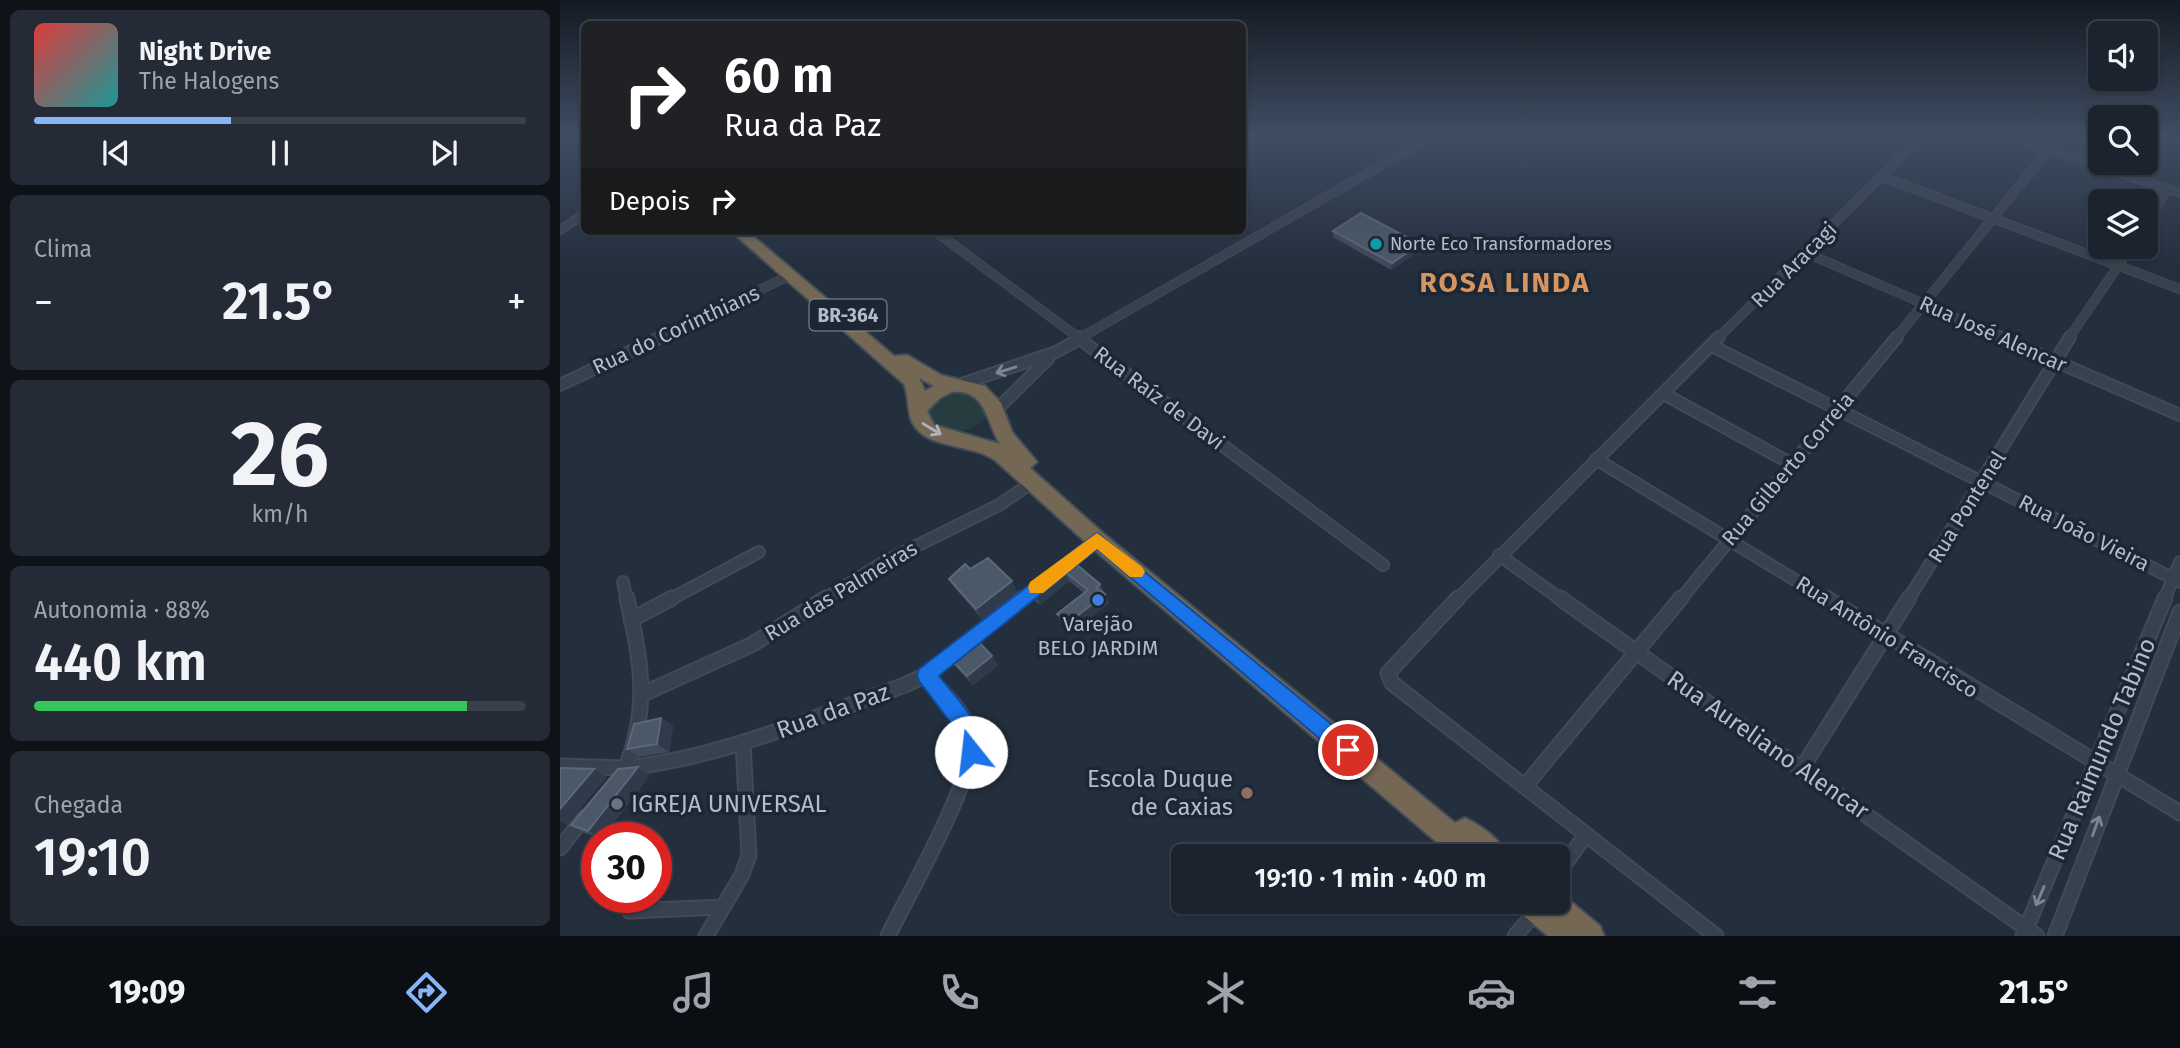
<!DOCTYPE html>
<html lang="pt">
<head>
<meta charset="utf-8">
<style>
  :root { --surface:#1b232e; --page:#242b36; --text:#f1f3f6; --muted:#a0a4aa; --line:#39404a; --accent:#8ab4f8 }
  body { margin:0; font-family:"Fira Sans",sans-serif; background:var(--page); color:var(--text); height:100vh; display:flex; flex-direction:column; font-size:26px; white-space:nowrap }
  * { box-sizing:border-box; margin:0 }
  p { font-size:23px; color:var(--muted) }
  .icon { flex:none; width:38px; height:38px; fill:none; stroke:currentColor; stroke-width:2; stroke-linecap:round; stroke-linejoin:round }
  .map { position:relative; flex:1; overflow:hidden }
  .drawer { display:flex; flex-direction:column; gap:10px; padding:10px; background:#0f1319; width:560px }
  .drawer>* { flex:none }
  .guide { position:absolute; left:21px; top:21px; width:665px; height:214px; border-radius:10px; box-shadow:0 2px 5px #0004,0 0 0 2px var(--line); background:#202124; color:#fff; overflow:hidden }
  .buttons { position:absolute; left:1528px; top:21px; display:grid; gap:14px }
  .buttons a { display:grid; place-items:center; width:70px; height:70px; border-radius:10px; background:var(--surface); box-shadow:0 2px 5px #0004,0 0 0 2px var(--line); font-size:35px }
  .speed { position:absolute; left:21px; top:822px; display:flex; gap:14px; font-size:35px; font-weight:700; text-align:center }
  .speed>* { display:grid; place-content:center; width:91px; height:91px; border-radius:50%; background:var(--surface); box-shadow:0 2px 5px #0004,0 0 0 2px var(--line); line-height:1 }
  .speed .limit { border:10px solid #d22; background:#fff; color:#111 }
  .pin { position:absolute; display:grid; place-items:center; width:60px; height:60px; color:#fff; margin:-30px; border:4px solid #fff; border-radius:50%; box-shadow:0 2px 7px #0007 }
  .me { position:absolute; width:77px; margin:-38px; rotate:344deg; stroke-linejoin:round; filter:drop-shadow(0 0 5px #0008) }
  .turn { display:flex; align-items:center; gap:24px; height:147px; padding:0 28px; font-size:32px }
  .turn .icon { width:91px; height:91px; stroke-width:2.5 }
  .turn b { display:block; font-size:49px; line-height:60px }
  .then { display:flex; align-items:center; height:66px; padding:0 28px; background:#0003; gap:14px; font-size:26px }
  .big { font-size:52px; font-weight:600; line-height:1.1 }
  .drawer .card { flex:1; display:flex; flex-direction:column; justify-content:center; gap:10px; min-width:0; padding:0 24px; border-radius:10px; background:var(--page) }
  .drawer .dial { align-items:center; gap:0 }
  .dial b { font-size:91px; line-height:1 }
  .song { display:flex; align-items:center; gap:21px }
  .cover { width:84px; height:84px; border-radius:10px; background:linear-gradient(135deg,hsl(0 70% 55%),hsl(180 70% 35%)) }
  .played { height:7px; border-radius:4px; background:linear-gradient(90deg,var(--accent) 40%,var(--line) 40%) }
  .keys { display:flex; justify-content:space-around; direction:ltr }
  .heat { display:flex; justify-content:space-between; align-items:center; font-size:38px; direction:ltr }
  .charge { height:10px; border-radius:5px; background:linear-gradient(90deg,#34c759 88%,var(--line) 0) }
  .trip { position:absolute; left:611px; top:844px; width:399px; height:70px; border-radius:10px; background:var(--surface); box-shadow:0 2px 5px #0004,0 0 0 2px var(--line); font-weight:600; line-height:70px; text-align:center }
  .menu { display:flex; height:112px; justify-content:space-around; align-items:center; background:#0b0e12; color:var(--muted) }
  .menu .icon { width:49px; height:49px }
  .menu .current { color:var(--accent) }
  .menu b { font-size:32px; color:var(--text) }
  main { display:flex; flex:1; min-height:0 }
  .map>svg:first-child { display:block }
</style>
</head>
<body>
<main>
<section class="drawer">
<div class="card">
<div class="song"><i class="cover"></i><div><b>Night Drive</b><p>The Halogens</p></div></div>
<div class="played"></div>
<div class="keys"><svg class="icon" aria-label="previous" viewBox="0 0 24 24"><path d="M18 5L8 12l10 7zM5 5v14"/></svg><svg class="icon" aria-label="pause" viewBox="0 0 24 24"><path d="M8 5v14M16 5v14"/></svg><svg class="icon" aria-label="next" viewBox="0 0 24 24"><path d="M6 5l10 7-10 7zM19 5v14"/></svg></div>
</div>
<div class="card"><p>Clima</p>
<div class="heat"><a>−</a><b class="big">21.5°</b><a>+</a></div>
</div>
<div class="card dial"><b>26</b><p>km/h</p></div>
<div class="card"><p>Autonomia · 88%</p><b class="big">440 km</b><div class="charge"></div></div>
<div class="card"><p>Chegada</p><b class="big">19:10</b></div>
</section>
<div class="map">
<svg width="1620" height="936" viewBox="0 0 1620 936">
  <rect width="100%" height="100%" fill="#242f3e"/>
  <!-- green -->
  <path fill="#263c3f" d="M391,390L412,392L430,413C412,438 363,441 367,407Z"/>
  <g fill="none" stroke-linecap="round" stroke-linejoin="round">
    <defs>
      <g id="street-far2">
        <path d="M1446,135L1620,193"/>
        <path d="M1323,177L1620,289"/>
        <path d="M1586,223L1607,189"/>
        <path d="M0,230L24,214"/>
        <path d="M375,231L519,338"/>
        <path d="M1246,253L1443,338"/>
        <path d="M98,338L231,275"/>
        <path d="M520,338L874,135"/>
        <path d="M1158,338L1363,135"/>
        <path d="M1336,338L1489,149"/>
        <path d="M1509,338L1571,247"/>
      </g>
      <g id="street-far1">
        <path d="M517,337L823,565"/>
        <path d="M1439,337L1620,415"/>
        <path d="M1152,346L1620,582"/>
        <path d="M0,385L101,337"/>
        <path d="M396,386L496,352L523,337"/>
        <path d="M1104,394L1232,464"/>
        <path d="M434,412L488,359"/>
        <path d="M1036,459L1268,600"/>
        <path d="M939,555L1002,600"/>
        <path d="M501,568L537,540"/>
        <path d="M63,582L67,600"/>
        <path d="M109,600L199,552"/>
        <path d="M263,600L326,561L439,505L473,482"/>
        <path d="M461,600L480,585"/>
        <path d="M897,600L1159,337"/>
        <path d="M1120,600L1337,337"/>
        <path d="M1348,600L1510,337"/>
        <path d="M1604,600L1620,562"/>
      </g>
      <g id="street">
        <path d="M898,598L828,673L832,683L1156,936"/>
        <path d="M1000,598L1477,936"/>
        <path d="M1266,598L1620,813"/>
        <path d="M71,620L112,598"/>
        <path d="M85,693L191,645L266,598"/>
        <path d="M0,766L66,768C90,705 81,662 67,598"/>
        <path d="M67,768C163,757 254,717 345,685L366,675L463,598"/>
        <path d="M1242,768L1349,598"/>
        <path d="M965,786L1121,598"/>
        <path d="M0,848L25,817"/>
        <path d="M998,873L1025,836"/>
        <path d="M69,911L163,907"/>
        <path d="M146,936L182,875L189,855L183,743"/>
        <path d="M328,936C348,895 414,781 411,740C409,714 382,692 366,675"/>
        <path d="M955,936L978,909"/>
        <path d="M1463,936L1605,598"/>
        <path d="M1495,936L1620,612"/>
      </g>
      <g id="highway">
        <path d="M171,231H187L334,356L347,355L381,375L425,386L441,403L452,432L477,462L470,468L544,534L895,823L905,818C921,825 941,840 947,856H893L530,546L436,461C411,442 367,451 352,422C347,410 349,396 344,384ZM359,378L374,386L365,391ZM392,392C426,389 426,421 440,444L374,425L367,411L380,398Z"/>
        <path d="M998,891L1040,926L1044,936H988L958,911L954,901H998Z"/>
      </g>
    </defs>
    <!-- street-far2 casing -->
    <use href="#street-far2" stroke="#414a57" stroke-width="10"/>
    <!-- street-far1 casing -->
    <use href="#street-far1" stroke="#414a57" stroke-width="14"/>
    <!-- street casing -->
    <use href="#street" stroke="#414a57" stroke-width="17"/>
    <!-- highway casing -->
    <use href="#highway" stroke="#434c59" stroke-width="4"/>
    <!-- street-far2 -->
    <use href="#street-far2" stroke="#38414e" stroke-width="8"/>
    <!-- street-far1 -->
    <use href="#street-far1" stroke="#38414e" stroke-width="10"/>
    <!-- street -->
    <use href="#street" stroke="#38414e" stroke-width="13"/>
    <!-- highway -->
    <use href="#highway" fill="#746855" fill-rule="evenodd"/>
  </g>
  <!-- wall -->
  <g fill="#3f4b5c">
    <path d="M773,231L860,244L859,251L831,270L773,237Z"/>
    <path d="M510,559L540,584L549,603L513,632L502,624L497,614L524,593L509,581L480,605L474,600L469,590Z"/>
    <path d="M410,569L457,591L422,619L395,588L389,579Z"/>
    <path d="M387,655L438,665L413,685L394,665Z"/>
    <path d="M101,718L113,726L109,752L79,757L67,749Z"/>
    <path d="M90,775L42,838L24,833L11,825Z"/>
  </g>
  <!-- shaded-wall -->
  <g fill="#2f3b4b">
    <path d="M860,244L859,251L831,270L832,263Z"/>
    <path d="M505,572L509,581L480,605L475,595Z"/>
    <path d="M452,581L457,591L422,619L416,609Z"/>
    <path d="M545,594L549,603L513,632L508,623Z"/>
    <path d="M432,656L438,665L413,685L407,676Z"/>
    <path d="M101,718L113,726L109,752L97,744Z"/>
    <path d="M78,767L90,775L42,838L28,831Z"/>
    <path d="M34,769L47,777L7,825L0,821V809Z"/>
  </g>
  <!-- building -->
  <g fill="#4b5868" stroke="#5c6777" stroke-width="2">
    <path d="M801,213L860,244L832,263L773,231Z"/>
    <path d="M428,558L452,581L416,609L389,579L405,564L410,569Z"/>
    <path d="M510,559L540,584L536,588L545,594L508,623L497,614L528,590L505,572L475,595L469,590Z"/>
    <path d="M413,636L432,656L407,676L387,655Z"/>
    <path d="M101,718L97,744L67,749L74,724Z"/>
    <path d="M78,767L28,831L11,825L58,769Z"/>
    <path d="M0,768L34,769L0,809Z"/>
  </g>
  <!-- one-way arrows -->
  <defs><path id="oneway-shaft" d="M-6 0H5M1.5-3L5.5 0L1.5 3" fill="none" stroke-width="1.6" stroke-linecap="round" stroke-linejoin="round" transform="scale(1.75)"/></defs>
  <g stroke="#7c8592">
    <use href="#oneway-shaft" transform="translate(446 370) rotate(163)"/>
    <use href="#oneway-shaft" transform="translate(1536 826) rotate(-70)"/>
    <use href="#oneway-shaft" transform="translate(1480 896) rotate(113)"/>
  </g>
  <use stroke="#aeb4bd" href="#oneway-shaft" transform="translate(372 429) rotate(31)"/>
  <!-- sky -->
  <linearGradient id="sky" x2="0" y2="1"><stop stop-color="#141a22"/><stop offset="0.51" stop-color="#3f4d63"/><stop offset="1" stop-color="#3f4d63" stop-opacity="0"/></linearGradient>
  <rect width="1620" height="266" fill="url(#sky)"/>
  <!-- route -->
  <path fill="#1a73e8" stroke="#114b97" stroke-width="2" d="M537,533L796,744L799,750L796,757L788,760L781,757L537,549L379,676C395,697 431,729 418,759L411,762L404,759L397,731L359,681L357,675L359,669Z"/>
  <!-- slow -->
  <path fill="#f59e0b" d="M537,533L582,567L585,572L582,577H570L537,549L483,593H470L468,587L470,582Z"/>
  <!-- markers -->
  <circle fill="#0f9aa8" stroke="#1d2633" stroke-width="2.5" cx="816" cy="244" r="7"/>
  <circle fill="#3f7fe0" stroke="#1d2633" stroke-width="2.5" cx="538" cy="600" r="7"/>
  <circle fill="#8d6e63" stroke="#1d2633" stroke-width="2.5" cx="687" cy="793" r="7"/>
  <circle fill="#6b7280" stroke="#1d2633" stroke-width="2.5" cx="57" cy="804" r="7"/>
  <g text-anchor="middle" stroke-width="7" stroke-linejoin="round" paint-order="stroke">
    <!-- far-poi labels -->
    <g font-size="18" fill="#b4bcc9" stroke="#1d2633" text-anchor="start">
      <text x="830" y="250">Norte Eco Transformadores</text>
    </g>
    <!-- shield labels -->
    <rect fill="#1d2633" stroke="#878f9c" stroke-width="2" x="249.5" y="299.5" width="77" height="31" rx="5"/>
    <g font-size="19" font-weight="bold" fill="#b4bcc9">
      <text x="288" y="322">BR-364</text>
    </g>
    <!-- street labels -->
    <g font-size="21" fill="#b4bcc9" stroke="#1d2633">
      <text transform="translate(1234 265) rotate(-45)" y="7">Rua Aracagi</text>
      <text transform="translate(116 330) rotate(-25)" y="7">Rua do Corinthians</text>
      <text transform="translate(1433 334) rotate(24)" y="7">Rua José Alencar</text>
      <text transform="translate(599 398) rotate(37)" y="7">Rua Raíz de Davi</text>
      <text transform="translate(1228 469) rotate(-50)" y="7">Rua Gilberto Correia</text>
      <text transform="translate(1407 507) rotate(-58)" y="7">Rua Pontenel</text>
      <text transform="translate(1524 533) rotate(27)" y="7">Rua João Vieira</text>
      <text transform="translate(281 591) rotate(-31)" y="7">Rua das Palmeiras</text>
      <text transform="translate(1327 637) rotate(32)" y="7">Rua Antônio Francisco</text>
    </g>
    <!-- poi labels -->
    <g font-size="21" fill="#b4bcc9" stroke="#1d2633">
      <text x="538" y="631">Varejão<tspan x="538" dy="24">BELO JARDIM</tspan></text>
    </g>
    <!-- near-street labels -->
    <g font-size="24" fill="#b4bcc9" stroke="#1d2633">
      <text transform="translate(273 711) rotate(-20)" y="8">Rua da Paz</text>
      <text transform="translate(1208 745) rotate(35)" y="8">Rua Aureliano Alencar</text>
      <text transform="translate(1542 749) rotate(-67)" y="8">Rua Raimundo Tabino</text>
    </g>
    <!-- near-poi labels -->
    <g font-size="24" fill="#b4bcc9" stroke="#1d2633" text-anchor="end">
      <text x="673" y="787">Escola Duque<tspan x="673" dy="28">de Caxias</tspan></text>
      <text x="71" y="812" text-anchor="start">IGREJA UNIVERSAL</text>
    </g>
    <!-- district labels -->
    <g font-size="28" font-weight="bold" letter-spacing="2" fill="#d59563" stroke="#1d2633">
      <text x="945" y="292">ROSA LINDA</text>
    </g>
  </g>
</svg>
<div class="buttons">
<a><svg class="icon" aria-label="sound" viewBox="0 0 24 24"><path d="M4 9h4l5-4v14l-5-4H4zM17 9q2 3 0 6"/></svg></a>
<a><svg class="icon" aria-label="search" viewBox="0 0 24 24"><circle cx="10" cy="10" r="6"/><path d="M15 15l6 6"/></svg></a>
<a><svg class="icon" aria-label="layers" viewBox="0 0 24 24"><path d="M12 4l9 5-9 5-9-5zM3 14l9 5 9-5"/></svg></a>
</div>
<div class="speed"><div class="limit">30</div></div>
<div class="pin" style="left:788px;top:750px;background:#d93025"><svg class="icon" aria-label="arrive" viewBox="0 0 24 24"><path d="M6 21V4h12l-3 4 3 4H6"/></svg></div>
<svg class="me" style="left:411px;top:752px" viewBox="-20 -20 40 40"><circle r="19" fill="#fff"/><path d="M0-13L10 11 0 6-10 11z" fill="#1a73e8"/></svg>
<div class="trip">19:10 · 1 min · 400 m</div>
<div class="guide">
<div class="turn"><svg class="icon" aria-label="right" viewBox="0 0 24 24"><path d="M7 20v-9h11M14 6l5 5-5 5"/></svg><div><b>60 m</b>Rua da Paz</div></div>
<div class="then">Depois<svg class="icon" aria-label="right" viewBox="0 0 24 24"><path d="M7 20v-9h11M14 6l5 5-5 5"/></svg></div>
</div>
</div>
</main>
<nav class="menu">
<b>19:09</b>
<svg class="icon current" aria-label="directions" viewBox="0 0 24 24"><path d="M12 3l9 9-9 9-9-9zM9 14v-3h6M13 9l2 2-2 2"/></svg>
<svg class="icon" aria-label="music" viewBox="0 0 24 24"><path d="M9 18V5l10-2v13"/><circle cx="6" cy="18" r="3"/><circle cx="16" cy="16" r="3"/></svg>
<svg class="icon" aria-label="phone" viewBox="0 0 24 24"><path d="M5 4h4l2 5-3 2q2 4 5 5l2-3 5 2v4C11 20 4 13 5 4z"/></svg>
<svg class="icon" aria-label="climate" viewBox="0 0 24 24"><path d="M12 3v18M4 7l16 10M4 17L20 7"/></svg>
<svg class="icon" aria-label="car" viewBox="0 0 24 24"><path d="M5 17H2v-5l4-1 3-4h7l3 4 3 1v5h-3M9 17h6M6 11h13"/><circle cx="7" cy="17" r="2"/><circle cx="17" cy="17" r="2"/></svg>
<svg class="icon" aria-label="filters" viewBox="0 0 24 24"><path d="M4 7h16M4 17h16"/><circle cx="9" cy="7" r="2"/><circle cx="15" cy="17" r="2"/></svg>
<b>21.5°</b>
</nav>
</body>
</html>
